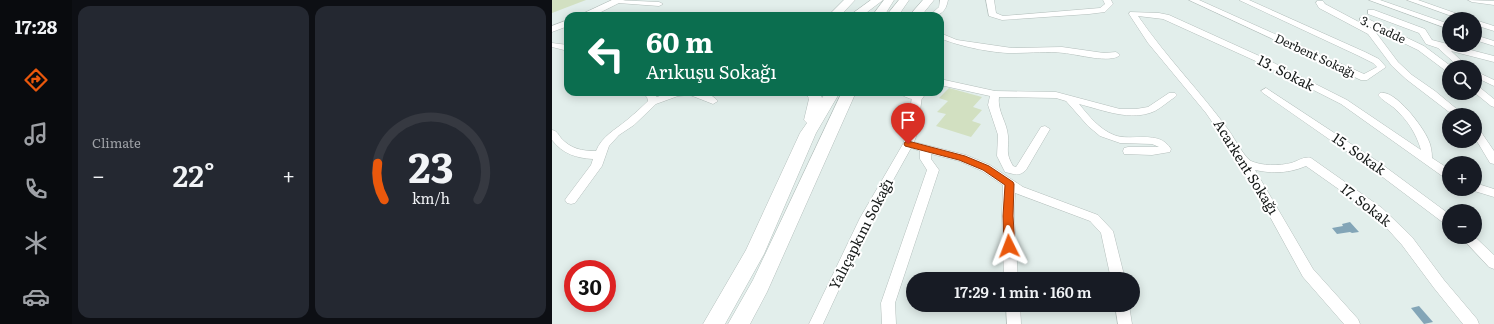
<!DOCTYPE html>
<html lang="en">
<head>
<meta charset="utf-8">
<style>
  :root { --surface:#171b24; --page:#242831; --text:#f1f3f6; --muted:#9ea1a6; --line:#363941; --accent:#ea580c }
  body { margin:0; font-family:Literata,serif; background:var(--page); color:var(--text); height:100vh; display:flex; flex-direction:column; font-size:15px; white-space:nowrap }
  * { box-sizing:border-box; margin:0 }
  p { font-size:13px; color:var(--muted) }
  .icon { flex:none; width:22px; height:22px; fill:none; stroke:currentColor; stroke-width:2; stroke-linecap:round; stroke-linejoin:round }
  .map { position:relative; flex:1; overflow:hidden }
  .drawer { display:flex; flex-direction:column; gap:6px; padding:6px; background:#0d0f14; width:480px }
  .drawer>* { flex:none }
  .hud { position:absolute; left:12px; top:12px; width:380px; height:84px; border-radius:12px; box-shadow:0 2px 10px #0003; background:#0b6e4f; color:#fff; overflow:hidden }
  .fabs { position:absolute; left:890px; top:12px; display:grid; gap:8px }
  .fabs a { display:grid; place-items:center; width:40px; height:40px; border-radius:50%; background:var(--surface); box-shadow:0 2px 10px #0003; font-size:20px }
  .speed { position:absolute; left:12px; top:260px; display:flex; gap:8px; font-size:20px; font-weight:700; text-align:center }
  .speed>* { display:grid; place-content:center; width:52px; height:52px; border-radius:50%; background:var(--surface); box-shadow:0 2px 10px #0003; line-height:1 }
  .speed .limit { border:6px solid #d22; background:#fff; color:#111 }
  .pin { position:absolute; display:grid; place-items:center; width:34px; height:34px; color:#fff; margin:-41px -17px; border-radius:50% 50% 50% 0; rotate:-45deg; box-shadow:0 0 4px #0007 }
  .pin .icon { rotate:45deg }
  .me { position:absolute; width:44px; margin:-22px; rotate:357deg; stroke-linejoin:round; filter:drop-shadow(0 0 3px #0008) }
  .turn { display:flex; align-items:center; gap:14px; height:84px; padding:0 16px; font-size:18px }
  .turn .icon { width:52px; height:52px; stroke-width:2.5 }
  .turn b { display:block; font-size:28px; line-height:34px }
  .big { font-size:30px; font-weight:600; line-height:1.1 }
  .drawer .widget { flex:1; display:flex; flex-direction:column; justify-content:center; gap:6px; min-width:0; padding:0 14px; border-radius:12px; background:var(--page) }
  .drawer .dial { align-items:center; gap:0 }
  .dial svg { height:104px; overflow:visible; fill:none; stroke:var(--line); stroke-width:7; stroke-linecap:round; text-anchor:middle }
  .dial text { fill:var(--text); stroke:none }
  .heat { display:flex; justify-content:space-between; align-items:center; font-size:22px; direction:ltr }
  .drawer .tiles { flex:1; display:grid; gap:6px; grid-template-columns:repeat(2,1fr) }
  .trip { position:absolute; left:354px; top:272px; width:234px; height:40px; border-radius:20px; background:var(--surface); box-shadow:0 2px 10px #0003; font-weight:600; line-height:40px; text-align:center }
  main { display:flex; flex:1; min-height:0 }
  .menu { display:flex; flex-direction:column; width:72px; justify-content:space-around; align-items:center; background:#090b0e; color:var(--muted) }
  .menu .icon { width:28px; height:28px }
  .menu .on { color:var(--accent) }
  .menu b { font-size:18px; color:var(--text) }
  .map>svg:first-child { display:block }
</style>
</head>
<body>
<main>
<nav class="menu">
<b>17:28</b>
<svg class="icon on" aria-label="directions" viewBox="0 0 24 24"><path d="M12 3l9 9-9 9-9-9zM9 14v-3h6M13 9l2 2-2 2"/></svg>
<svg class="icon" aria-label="music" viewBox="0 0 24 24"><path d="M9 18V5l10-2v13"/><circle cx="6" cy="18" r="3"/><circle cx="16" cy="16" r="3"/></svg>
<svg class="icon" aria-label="phone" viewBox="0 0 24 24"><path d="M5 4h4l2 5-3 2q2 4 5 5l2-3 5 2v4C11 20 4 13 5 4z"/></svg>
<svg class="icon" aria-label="climate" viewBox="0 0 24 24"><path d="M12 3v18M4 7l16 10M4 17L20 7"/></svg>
<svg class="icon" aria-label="car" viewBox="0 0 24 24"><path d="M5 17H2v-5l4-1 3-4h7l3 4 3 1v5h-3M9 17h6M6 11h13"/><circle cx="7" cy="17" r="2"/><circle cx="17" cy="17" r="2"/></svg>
</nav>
<section class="drawer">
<div class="tiles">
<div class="widget"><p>Climate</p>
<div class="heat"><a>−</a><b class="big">22°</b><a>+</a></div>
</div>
<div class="widget dial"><svg viewBox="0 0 100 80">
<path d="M14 69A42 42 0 1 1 86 69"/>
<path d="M14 69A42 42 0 0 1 9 41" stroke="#ea580c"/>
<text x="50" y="56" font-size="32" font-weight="700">23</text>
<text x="50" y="72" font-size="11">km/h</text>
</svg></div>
</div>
</section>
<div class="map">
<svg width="942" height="324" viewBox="0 0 942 324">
  <rect width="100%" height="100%" fill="#e2eeeb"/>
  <!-- green -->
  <g fill="#d2e0c1">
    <path d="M0,0H34L0,13Z"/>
    <path d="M397,88L430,97L421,107L430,110L420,121L429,124L419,137L384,126L394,114L385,112L396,101L387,98Z"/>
  </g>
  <!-- water -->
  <g fill="#83a5b7">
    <path d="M798,222L807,232L800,233L798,232L785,234L780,228L791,226L790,224Z"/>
    <path d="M867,306L881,322L872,324L859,308Z"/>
  </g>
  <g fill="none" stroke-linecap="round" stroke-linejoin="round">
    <defs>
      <g id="minor">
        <path d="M63,0L107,2L111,4L107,6L66,3H63Z"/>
        <path d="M388,0H396C394,11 389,16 377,16L387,7Z"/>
        <path d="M434,0H442L444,13L451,16L548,8L553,4L551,0H559L561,4L553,12L537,14L450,20L437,16Z"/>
        <path d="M637,0H647L812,74L825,67L821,63L807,56L687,0H697L813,52L827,59L834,67L815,80H809Z"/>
        <path d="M817,0H828L897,24V29Z"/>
        <path d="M855,0H866L920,19H908Z"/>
        <path d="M916,0L942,1V5L920,2Z"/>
        <path d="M765,1H771L773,4L822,30L846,62L860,75L883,91L912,115H901L854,79L840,66L816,34L767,8L764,3Z"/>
        <path d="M816,10H822L873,29L880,40L942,56V62L899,51L916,67H907L886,48L874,44L867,33L816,14Z"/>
        <path d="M578,12L607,13L617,15L714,59L795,100L869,150C864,133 855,119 841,107C836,103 830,100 826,95L828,93C843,89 871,127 876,139C879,145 880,152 880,158L897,169V179L893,178L789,104L708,63L611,19L586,16C614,57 649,92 678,132C682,138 693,158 699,161C710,166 727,166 739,163C746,161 752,156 759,158L830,208L860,237L892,280L925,319L927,324H911L882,288L850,245L822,214L754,166C738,173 721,174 703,170L761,269L806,319L808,324H792L751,277L689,164L654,113L596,43L577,14Z"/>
        <path d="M808,18H814L872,46L900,67H897V72L894,71L866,50L808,22Z"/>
        <path d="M923,20L942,26V31L923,25Z"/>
        <path d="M388,33L405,40L460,48L510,47L552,53L564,52L568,55C559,64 524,54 512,53C496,51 479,53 463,53C444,54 405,46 388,38Z"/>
        <path d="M923,35L942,41V46L923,40Z"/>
        <path d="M0,43L16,45V51L0,47Z"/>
        <path d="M923,71L942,80V86L923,77Z"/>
        <path d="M388,79L443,91L504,92L568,109H584L596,107L617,93H623L625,95L623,97C617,101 610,107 603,111C579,122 551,110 527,104C537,116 547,129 562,135C580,142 607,129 619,149L618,152L600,155L572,154L571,151L572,148L576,147H607L600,144L568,143L548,136L536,126L514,101L504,98L447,97C445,111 455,122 456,136C457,150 453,152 461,166L464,167L466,164L489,127L493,126L498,129L474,170C467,177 462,174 453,172L445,156L446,135L436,105L438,96L388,85Z"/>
        <path d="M923,85L926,86L942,99V107L939,106L923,93Z"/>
        <path d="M714,88L828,163L897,214V226L893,224L820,169L711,93L709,91Z"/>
        <path d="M86,92H99L105,97C122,91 152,85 166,101L161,104L138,95L126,96L104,104L82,125L67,135L57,146L50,166L23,203L19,204L15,203L13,200L15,197L39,165L41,159C24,158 11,154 0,140V130C5,131 6,134 9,138C19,149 30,151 44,151C50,136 63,130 75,120C82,114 89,108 96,101L95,97Z"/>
        <path d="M362,92H372L370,96L365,134L362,142L414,155L438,165L471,187L546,215L561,231L573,279H559L549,233L538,221L463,193L462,216L466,279H452L450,216L451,185L430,171L407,161L379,154V159L387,170L343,303L344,324H330L329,303L375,170L368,159V151L359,148L320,218L271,324H257L308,218L351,144L355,134L360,96Z"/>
        <path d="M923,128L927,129L942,151V164L938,163L923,138Z"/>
        <path d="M923,183L942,189V197L919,190L923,189Z"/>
        <path d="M909,237H923L942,255V269L937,267Z"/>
        <path d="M454,305H468L469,324H455Z"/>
        <path d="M563,305H577L580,324H566Z"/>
      </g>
      <g id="major">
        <path d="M60,0H73L41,16H28L30,14Z"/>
        <path d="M16,20V26L0,32V26Z"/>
      </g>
      <g id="highway">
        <path d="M292,0H303L288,16H276Z"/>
        <path d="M319,0H331L310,16H297Z"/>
        <path d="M332,0H342L332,16H320Z"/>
        <path d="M347,0H357L346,16H334Z"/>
        <path d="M371,0H382L369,16H357Z"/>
        <path d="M254,92H268L270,98L274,92H288L264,133L212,254L173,324H151L194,250L248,133L255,123L252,120L257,99Z"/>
        <path d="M290,92H304L215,292L198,324H176L201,280Z"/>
        <path d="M347,92H367L372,96L370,99C363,101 352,98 347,92Z"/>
      </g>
    </defs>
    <!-- minor casing -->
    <use href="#minor" stroke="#b4bfbc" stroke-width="1"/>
    <!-- major casing -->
    <use href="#major" stroke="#b4bfbc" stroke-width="1"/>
    <!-- highway casing -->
    <use href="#highway" stroke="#b4bfbc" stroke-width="1"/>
    <!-- minor -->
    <use href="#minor" fill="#fff" fill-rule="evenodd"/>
    <!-- major -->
    <use href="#major" fill="#fff" fill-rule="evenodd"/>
    <!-- highway -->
    <use href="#highway" fill="#fff" fill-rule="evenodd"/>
  </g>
  <!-- route -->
  <path fill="#ea580c" stroke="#983908" d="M356,141L413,156L437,166L461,182L462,184L461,216L463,246L461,249L457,250L454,249L452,246L451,216L453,185L431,170L407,160L353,146L352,144L353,142Z"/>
  <g text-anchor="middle" stroke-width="4" stroke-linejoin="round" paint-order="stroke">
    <!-- far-street labels -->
    <g font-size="12" fill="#161a19" stroke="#fff">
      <text transform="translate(831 30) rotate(25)" y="4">3. Cadde</text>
      <text transform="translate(763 56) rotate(25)" y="4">Derbent Sokağı</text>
    </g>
    <!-- street labels -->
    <g font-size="14" fill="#161a19" stroke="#fff">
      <text transform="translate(734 73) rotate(27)" y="5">13. Sokak</text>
      <text transform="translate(807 154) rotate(35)" y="5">15. Sokak</text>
      <text transform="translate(694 167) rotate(58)" y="5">Acarkent Sokağı</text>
      <text transform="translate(814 205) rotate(38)" y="5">17. Sokak</text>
      <text transform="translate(309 234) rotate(-63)" y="5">Yalıçapkını Sokağı</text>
    </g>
  </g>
</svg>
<div class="fabs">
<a><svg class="icon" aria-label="sound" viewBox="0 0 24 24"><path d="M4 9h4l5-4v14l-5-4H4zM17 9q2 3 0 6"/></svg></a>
<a><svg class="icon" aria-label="search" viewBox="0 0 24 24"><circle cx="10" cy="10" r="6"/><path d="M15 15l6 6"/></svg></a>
<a><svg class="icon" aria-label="layers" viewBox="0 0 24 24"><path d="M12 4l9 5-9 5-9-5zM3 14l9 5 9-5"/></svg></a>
<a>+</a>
<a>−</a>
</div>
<div class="speed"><div class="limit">30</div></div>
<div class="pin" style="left:356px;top:144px;background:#d93025"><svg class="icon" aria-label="arrive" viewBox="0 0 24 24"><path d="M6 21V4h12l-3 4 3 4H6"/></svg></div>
<svg class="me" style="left:457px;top:246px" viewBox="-20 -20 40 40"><path d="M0-17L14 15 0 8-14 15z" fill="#ea580c" stroke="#fff" stroke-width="4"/></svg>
<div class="trip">17:29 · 1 min · 160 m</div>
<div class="hud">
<div class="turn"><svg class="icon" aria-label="left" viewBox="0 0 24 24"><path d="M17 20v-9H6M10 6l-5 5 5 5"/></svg><div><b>60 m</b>Arıkuşu Sokağı</div></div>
</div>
</div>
</main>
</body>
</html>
